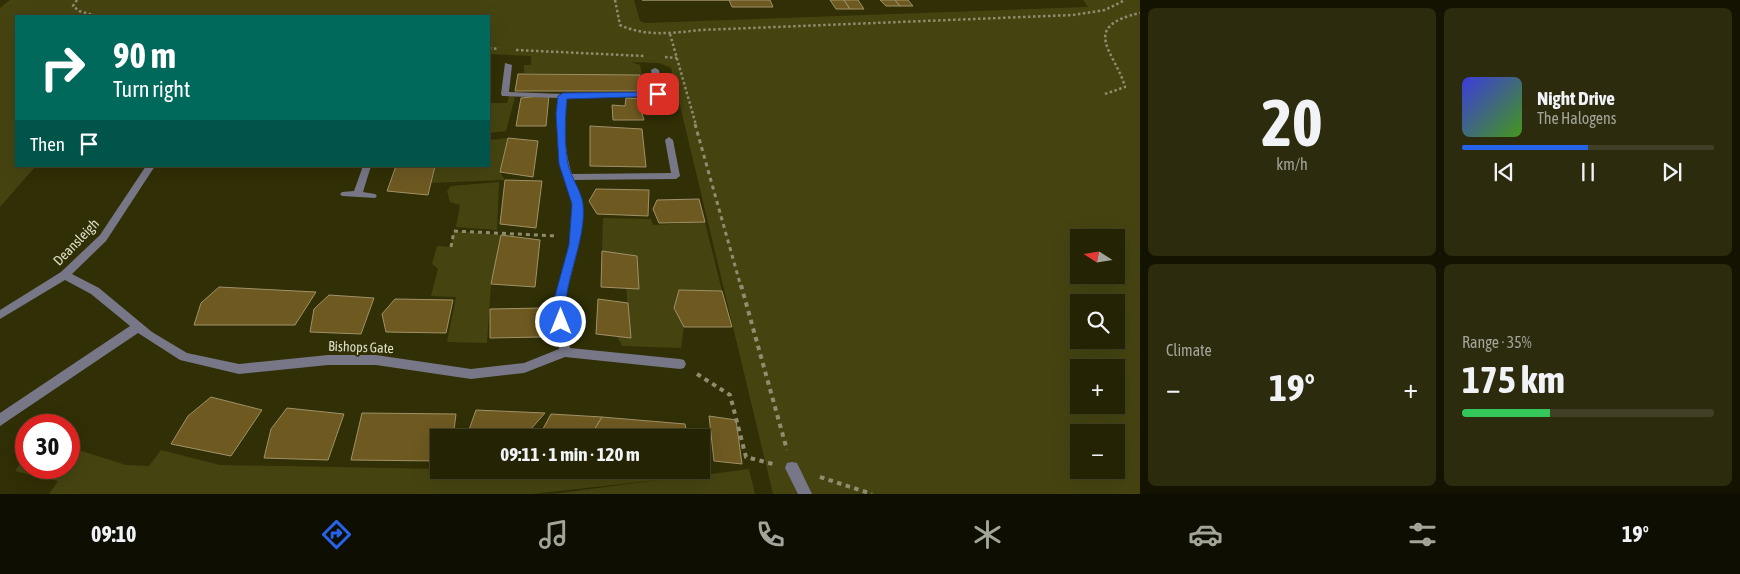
<!DOCTYPE html>
<html lang="en">
<head>
<meta charset="utf-8">
<style>
  :root { --surface:#242304; --page:#2c2b0e; --text:#f1f3f6; --muted:#a3a49a; --line:#414026; --accent:#2563eb }
  body { margin:0; font-family:"Asap Condensed",sans-serif; background:var(--page); color:var(--text); height:100vh; display:flex; flex-direction:column; font-size:19px; white-space:nowrap }
  * { box-sizing:border-box; margin:0 }
  p { font-size:16px; color:var(--muted) }
  .icon { flex:none; width:28px; height:28px; fill:none; stroke:currentColor; stroke-width:2; stroke-linecap:round; stroke-linejoin:round }
  .map { position:relative; flex:1; overflow:hidden }
  .details { display:flex; flex-direction:column; gap:8px; padding:8px; background:#141302; width:600px }
  .details>* { flex:none }
  .banner { position:absolute; left:15px; top:15px; width:475px; height:152px; border-radius:0px; box-shadow:0 5px 20px #0002,0 0 0 1px var(--line); background:#00695c; color:#fff; overflow:hidden }
  .needle { width:32px; rotate:282deg }
  .fabs { position:absolute; left:1070px; top:229px; display:grid; gap:10px }
  .fabs a { display:grid; place-items:center; width:55px; height:55px; border-radius:0px; background:var(--surface); box-shadow:0 5px 20px #0002,0 0 0 1px var(--line); font-size:25px }
  .speed { position:absolute; left:15px; top:414px; display:flex; gap:10px; font-size:25px; font-weight:700; text-align:center }
  .speed>* { display:grid; place-content:center; width:65px; height:65px; border-radius:50%; background:var(--surface); box-shadow:0 5px 20px #0002,0 0 0 1px var(--line); line-height:1 }
  .speed .limit { border:8px solid #d22; background:#fff; color:#111 }
  .pin { position:absolute; display:grid; place-items:center; width:42px; height:42px; color:#fff; margin:-21px; border-radius:10px; box-shadow:0 2px 8px #0006 }
  .me { position:absolute; width:55px; margin:-28px; rotate:0deg; stroke-linejoin:round; filter:drop-shadow(0 0 4px #0008) }
  .turn { display:flex; align-items:center; gap:18px; height:105px; padding:0 15px; font-size:22px }
  .turn .icon { width:65px; height:65px; stroke-width:2.5 }
  .turn b { display:block; font-size:35px; line-height:42px }
  .then { display:flex; align-items:center; height:48px; padding:0 15px; background:#0003; gap:10px; font-size:19px }
  .big { font-size:38px; font-weight:700; line-height:1.1 }
  .details .tile { flex:1; display:flex; flex-direction:column; justify-content:center; gap:8px; min-width:0; padding:0 18px; border-radius:8px; background:var(--page) }
  .details .dial { align-items:center; gap:0 }
  .dial b { font-size:65px; line-height:1 }
  .song { display:flex; align-items:center; gap:15px }
  .cover { width:60px; height:60px; border-radius:8px; background:linear-gradient(135deg,hsl(240 70% 55%),hsl(100 70% 35%)) }
  .played { height:5px; border-radius:2px; background:linear-gradient(90deg,var(--accent) 50%,var(--line) 50%) }
  .keys { display:flex; justify-content:space-around; direction:ltr }
  .heat { display:flex; justify-content:space-between; align-items:center; font-size:28px; direction:ltr }
  .charge { height:8px; border-radius:4px; background:linear-gradient(90deg,#34c759 35%,var(--line) 0) }
  .details .tiles { flex:1; display:grid; gap:8px; grid-template-columns:repeat(2,1fr) }
  .trip { position:absolute; left:430px; top:429px; width:280px; height:50px; border-radius:0px; background:var(--surface); box-shadow:0 5px 20px #0002,0 0 0 1px var(--line); font-weight:700; line-height:50px; text-align:center }
  .tabs { display:flex; height:80px; justify-content:space-around; align-items:center; background:#0e0e02; color:var(--muted) }
  .tabs .icon { width:35px; height:35px }
  .tabs .current { color:var(--accent) }
  .tabs b { font-size:22px; color:var(--text) }
  main { display:flex; flex:1; min-height:0 }
  .map>svg:first-child { display:block }
</style>
</head>
<body>
<main>
<div class="map">
<svg width="1140" height="494" viewBox="0 0 1140 494">
  <rect width="100%" height="100%" fill="#302f05"/>
  <!-- green -->
  <g fill="#454411" fill-rule="evenodd">
    <path d="M10,0H634L640,21L645,23L1088,7L1083,0H1140V494H773L671,68L659,63L631,62L640,65L642,75L524,73V65H531V56L489,54V16H16V166H36L0,207V8ZM1079,238H1116V275H1079ZM1079,302H1116V340H1079ZM1079,368H1116V405H1079ZM1079,432H1116V470H1079Z"/>
    <path d="M509,96L515,97L506,131L489,133V103H507Z"/>
    <path d="M508,138L500,172L505,180L429,183L433,166H489V140Z"/>
    <path d="M499,182L497,230L456,227L460,205L450,202L447,191L451,186Z"/>
    <path d="M603,218L651,219L653,225L705,222L722,291L679,290L674,308L684,327L681,348L622,346L617,336L631,338L626,288L639,289L637,256L602,251Z"/>
    <path d="M454,231L501,235L491,284L487,343L447,342L456,297L431,296L438,269L432,264L437,246L451,247Z"/>
    <path d="M69,447L126,465L149,466L161,450L220,465L711,474L749,469L755,494H552L659,480L532,494H49L58,481L15,471L26,456V468H69Z"/>
  </g>
  <!-- building -->
  <g fill="#6e5921" stroke="#a19168">
    <path d="M642,0H770L773,7H732L729,0Z"/>
    <path d="M830,0H844L850,9H836Z"/>
    <path d="M844,0H858L864,9H850Z"/>
    <path d="M880,0H895L900,6H886Z"/>
    <path d="M895,0H908L913,6H900Z"/>
    <path d="M518,74L640,75L642,91H515Z"/>
    <path d="M549,95L546,126H516L521,98Z"/>
    <path d="M626,98L653,99L655,109L641,110L644,120H613L612,105L625,106Z"/>
    <path d="M590,126L642,129L646,167L590,166Z"/>
    <path d="M508,138L538,141L533,177L500,172Z"/>
    <path d="M396,166H435L428,195L387,191Z"/>
    <path d="M505,180L542,181L536,228L500,224Z"/>
    <path d="M596,189L649,190L648,216L597,214L589,201Z"/>
    <path d="M699,199L705,222L659,223L653,209L657,200Z"/>
    <path d="M501,235L540,240L535,287L491,284Z"/>
    <path d="M602,251L637,256L639,289L601,287Z"/>
    <path d="M219,287L316,292L295,325H194L201,303Z"/>
    <path d="M679,290L722,291L732,327H684L674,308Z"/>
    <path d="M329,295L374,298L361,334L310,332L314,309Z"/>
    <path d="M395,299L453,300L446,333L386,332L382,314Z"/>
    <path d="M598,299L628,303L631,338L596,334Z"/>
    <path d="M542,308V337L490,338V309Z"/>
    <path d="M211,397L262,410L231,456L171,444L188,416Z"/>
    <path d="M287,408L344,414L328,460L264,458L271,429Z"/>
    <path d="M476,410L545,413L523,438H466Z"/>
    <path d="M362,413L456,414L453,438H439V461L351,460Z"/>
    <path d="M551,414L602,417L591,435L592,438H538Z"/>
    <path d="M709,416L736,420L742,464L714,461Z"/>
    <path d="M602,417L685,424L688,438H592L591,435Z"/>
  </g>
  <g fill="none" stroke-linecap="round" stroke-linejoin="round">
    <!-- path-far2 -->
    <g stroke="#8e8d6e" stroke-width="2.5" stroke-dasharray="2.5 2.5" stroke-linecap="butt">
      <path d="M77,0L73,6L79,11L97,16"/>
      <path d="M615,0L620,25C646,37 673,33 701,30L1073,15L1105,10L1125,0"/>
      <path d="M670,34L696,125"/>
      <path d="M489,48L499,49"/>
      <path d="M516,50L644,56"/>
      <path d="M665,57L677,58"/>
      <path d="M1105,94L1125,87C1116,53 1078,27 1140,13"/>
    </g>
    <!-- path-far1 -->
    <g stroke="#8e8d6e" stroke-width="3" stroke-dasharray="4 4" stroke-linecap="butt">
      <path d="M695,124L741,287"/>
      <path d="M454,231L557,236"/>
      <path d="M451,247L454,231"/>
    </g>
    <!-- path -->
    <g stroke="#8e8d6e" stroke-width="4" stroke-dasharray="4.5 4.5" stroke-linecap="butt">
      <path d="M741,285L787,450"/>
      <path d="M697,374L730,395L746,457L773,464"/>
      <path d="M820,477L872,494"/>
    </g>
    <!-- street -->
    <g fill="#778" fill-rule="evenodd">
      <path d="M505,63L512,65L509,92L563,94L654,92L651,70L655,68L659,70L662,94L661,96L567,98C564,122 564,151 572,174L671,173L665,140L669,137L673,140L680,176L676,179L574,180L583,204L579,245L563,307L570,348L680,359L684,360L686,364L684,368L680,369L565,357L524,373L471,379L376,365H328L239,374L180,360L138,333L0,426V413L130,326L91,294L65,280L0,319V310L61,272L100,235L146,166H155L106,241L72,274L99,288L152,332L187,353L239,364L328,355H376L471,369L524,363L559,349L553,307L569,245L573,204L560,164L557,114L559,98L502,96L501,94Z"/>
      <path d="M363,166H371L363,192L375,194L377,196L375,198L342,196L340,194L342,192L354,191Z"/>
      <path d="M792,462L797,463L812,494H798L785,468L787,463Z"/>
    </g>
  </g>
  <!-- route -->
  <path fill="#2563eb" stroke="#184099" d="M658,92L661,93V96L567,99C565,119 564,144 568,164C571,178 581,190 583,204C587,244 560,283 567,322L561,327L556,326L552,307L569,245L572,204L559,164L556,114L558,96L563,93Z"/>
  <g text-anchor="middle" stroke-width="4" stroke-linejoin="round" paint-order="stroke">
    <!-- street labels -->
    <g font-size="14" fill="#dfdfc9" stroke="#302f05">
      <text transform="translate(76 242) rotate(-46)" y="5">Deansleigh</text>
      <text transform="translate(361 347) rotate(2)" y="5">Bishops Gate</text>
    </g>
  </g>
</svg>
<div class="fabs">
<a><svg class="needle" viewBox="-14 -14 28 28"><path d="M0-13l5 13h-10z" fill="#e53935"/><path d="M0 13l5-13h-10z" fill="#a3a49a"/></svg></a>
<a><svg class="icon" aria-label="search" viewBox="0 0 24 24"><circle cx="10" cy="10" r="6"/><path d="M15 15l6 6"/></svg></a>
<a>+</a>
<a>−</a>
</div>
<div class="speed"><div class="limit">30</div></div>
<div class="pin" style="left:658px;top:94px;background:#d93025"><svg class="icon" aria-label="arrive" viewBox="0 0 24 24"><path d="M6 21V4h12l-3 4 3 4H6"/></svg></div>
<svg class="me" style="left:561px;top:322px" viewBox="-20 -20 40 40"><circle r="17" fill="#2563eb" stroke="#fff" stroke-width="3"/><path d="M0-11L8 9 0 5-8 9z" fill="#fff"/></svg>
<div class="trip">09:11 · 1 min · 120 m</div>
<div class="banner">
<div class="turn"><svg class="icon" aria-label="right" viewBox="0 0 24 24"><path d="M7 20v-9h11M14 6l5 5-5 5"/></svg><div><b>90 m</b>Turn right</div></div>
<div class="then">Then<svg class="icon" aria-label="arrive" viewBox="0 0 24 24"><path d="M6 21V4h12l-3 4 3 4H6"/></svg></div>
</div>
</div>
<section class="details">
<div class="tiles">
<div class="tile dial"><b>20</b><p>km/h</p></div>
<div class="tile">
<div class="song"><i class="cover"></i><div><b>Night Drive</b><p>The Halogens</p></div></div>
<div class="played"></div>
<div class="keys"><svg class="icon" aria-label="previous" viewBox="0 0 24 24"><path d="M18 5L8 12l10 7zM5 5v14"/></svg><svg class="icon" aria-label="pause" viewBox="0 0 24 24"><path d="M8 5v14M16 5v14"/></svg><svg class="icon" aria-label="next" viewBox="0 0 24 24"><path d="M6 5l10 7-10 7zM19 5v14"/></svg></div>
</div>
<div class="tile"><p>Climate</p>
<div class="heat"><a>−</a><b class="big">19°</b><a>+</a></div>
</div>
<div class="tile"><p>Range · 35%</p><b class="big">175 km</b><div class="charge"></div></div>
</div>
</section>
</main>
<nav class="tabs">
<b>09:10</b>
<svg class="icon current" aria-label="directions" viewBox="0 0 24 24"><path d="M12 3l9 9-9 9-9-9zM9 14v-3h6M13 9l2 2-2 2"/></svg>
<svg class="icon" aria-label="music" viewBox="0 0 24 24"><path d="M9 18V5l10-2v13"/><circle cx="6" cy="18" r="3"/><circle cx="16" cy="16" r="3"/></svg>
<svg class="icon" aria-label="phone" viewBox="0 0 24 24"><path d="M5 4h4l2 5-3 2q2 4 5 5l2-3 5 2v4C11 20 4 13 5 4z"/></svg>
<svg class="icon" aria-label="climate" viewBox="0 0 24 24"><path d="M12 3v18M4 7l16 10M4 17L20 7"/></svg>
<svg class="icon" aria-label="car" viewBox="0 0 24 24"><path d="M5 17H2v-5l4-1 3-4h7l3 4 3 1v5h-3M9 17h6M6 11h13"/><circle cx="7" cy="17" r="2"/><circle cx="17" cy="17" r="2"/></svg>
<svg class="icon" aria-label="filters" viewBox="0 0 24 24"><path d="M4 7h16M4 17h16"/><circle cx="9" cy="7" r="2"/><circle cx="15" cy="17" r="2"/></svg>
<b>19°</b>
</nav>
</body>
</html>
